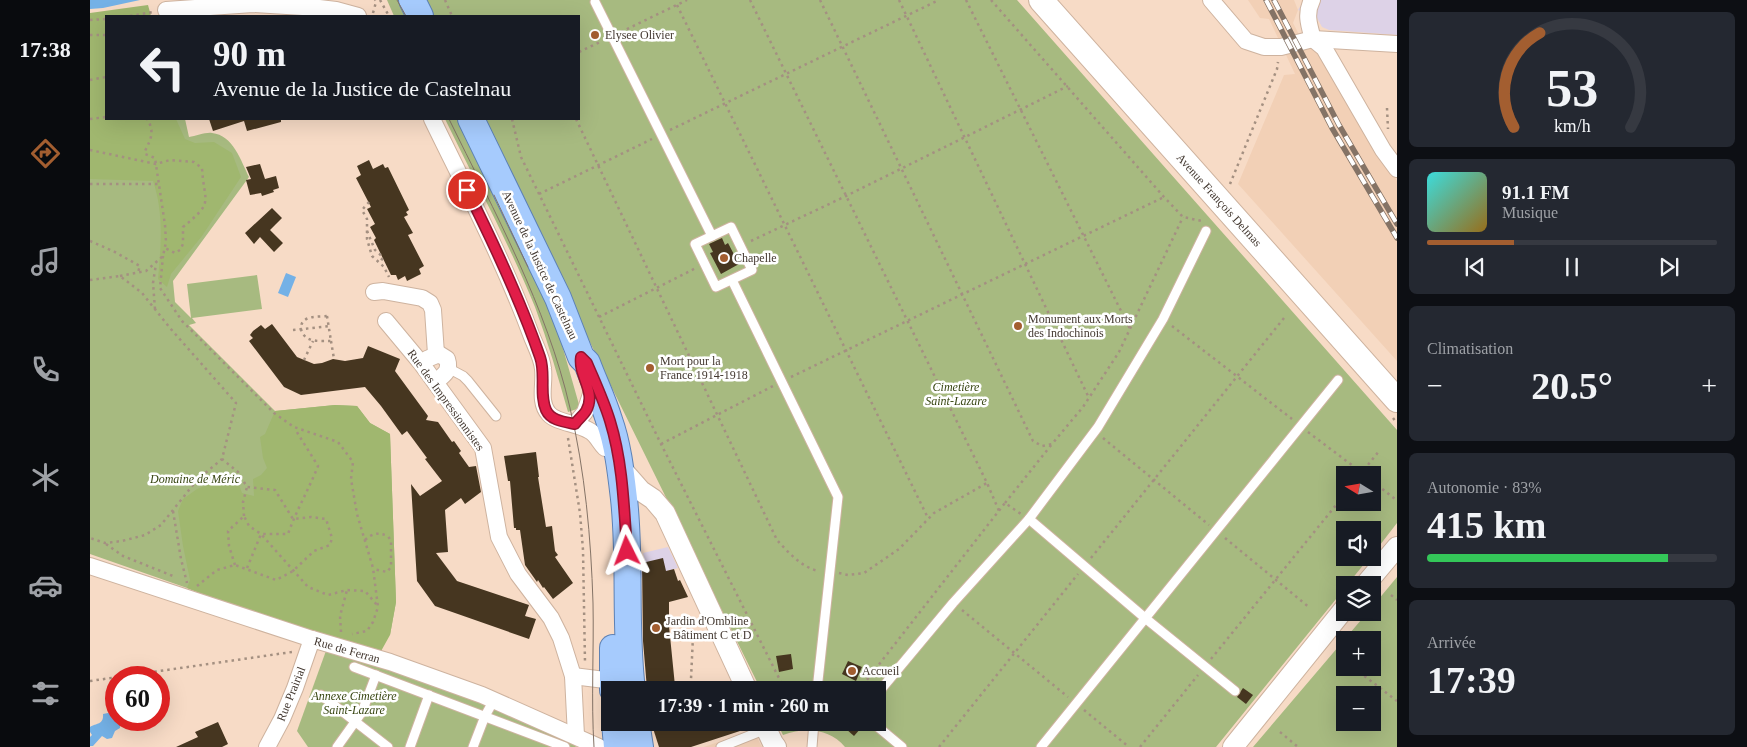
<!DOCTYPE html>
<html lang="fr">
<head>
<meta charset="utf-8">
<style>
  :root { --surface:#171b24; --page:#242831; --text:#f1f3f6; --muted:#9ea1a6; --line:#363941; --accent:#a35e30 }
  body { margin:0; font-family:Georgia,serif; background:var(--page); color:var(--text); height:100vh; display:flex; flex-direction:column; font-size:19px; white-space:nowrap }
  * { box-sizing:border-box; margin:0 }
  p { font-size:16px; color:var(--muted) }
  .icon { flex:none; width:28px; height:28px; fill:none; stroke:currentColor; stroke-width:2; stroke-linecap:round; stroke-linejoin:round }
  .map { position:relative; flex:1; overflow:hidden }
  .details { display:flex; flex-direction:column; gap:12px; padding:12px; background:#0d0f14; width:350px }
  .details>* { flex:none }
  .guide { position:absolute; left:15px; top:15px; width:475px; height:105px; border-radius:0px; box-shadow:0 5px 20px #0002; background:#171b24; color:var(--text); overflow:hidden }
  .needle { width:32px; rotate:281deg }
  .controls { position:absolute; left:1246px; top:466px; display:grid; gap:10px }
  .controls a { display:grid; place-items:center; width:45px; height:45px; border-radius:0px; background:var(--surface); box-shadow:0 5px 20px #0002; font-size:25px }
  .speed { position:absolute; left:15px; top:666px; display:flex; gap:10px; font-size:25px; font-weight:700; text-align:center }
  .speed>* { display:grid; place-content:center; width:65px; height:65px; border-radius:50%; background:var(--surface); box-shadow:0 5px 20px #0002; line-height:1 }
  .speed .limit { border:8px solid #d22; background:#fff; color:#111 }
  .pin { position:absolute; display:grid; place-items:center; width:42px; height:42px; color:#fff; margin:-21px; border:2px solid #fff; border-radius:50%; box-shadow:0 1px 5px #0007 }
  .me { position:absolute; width:55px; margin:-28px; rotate:357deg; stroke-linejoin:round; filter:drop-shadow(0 0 4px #0008) }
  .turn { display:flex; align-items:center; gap:18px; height:105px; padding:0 25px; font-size:22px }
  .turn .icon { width:65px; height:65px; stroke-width:2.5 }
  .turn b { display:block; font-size:35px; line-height:42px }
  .big { font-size:38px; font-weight:700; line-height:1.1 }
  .details .widget { flex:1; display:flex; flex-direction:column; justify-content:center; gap:8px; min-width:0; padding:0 18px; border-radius:8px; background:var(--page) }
  .details .dial { align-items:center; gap:0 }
  .dial svg { height:130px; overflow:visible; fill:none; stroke:var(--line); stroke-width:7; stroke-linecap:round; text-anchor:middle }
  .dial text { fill:var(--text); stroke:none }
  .song { display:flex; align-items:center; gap:15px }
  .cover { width:60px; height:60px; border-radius:8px; background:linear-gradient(135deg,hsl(180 70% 55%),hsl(40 70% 35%)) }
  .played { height:5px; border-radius:2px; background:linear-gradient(90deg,var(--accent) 30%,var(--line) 30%) }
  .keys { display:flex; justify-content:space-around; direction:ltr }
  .heat { display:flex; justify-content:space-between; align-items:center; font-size:28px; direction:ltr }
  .charge { height:8px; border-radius:4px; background:linear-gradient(90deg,#34c759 83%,var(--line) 0) }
  .trip { position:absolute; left:511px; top:681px; width:285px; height:50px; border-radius:0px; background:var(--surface); box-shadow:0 5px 20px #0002; font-weight:700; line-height:50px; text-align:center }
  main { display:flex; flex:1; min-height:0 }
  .menu { display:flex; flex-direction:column; width:90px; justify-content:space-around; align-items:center; background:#090b0e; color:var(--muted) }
  .menu .icon { width:35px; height:35px }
  .menu .active { color:var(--accent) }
  .menu b { font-size:22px; color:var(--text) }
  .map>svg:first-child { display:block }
</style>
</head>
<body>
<main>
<nav class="menu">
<b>17:38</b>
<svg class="icon active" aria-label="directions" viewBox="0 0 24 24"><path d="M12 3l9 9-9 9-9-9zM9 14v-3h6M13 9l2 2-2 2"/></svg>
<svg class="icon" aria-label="music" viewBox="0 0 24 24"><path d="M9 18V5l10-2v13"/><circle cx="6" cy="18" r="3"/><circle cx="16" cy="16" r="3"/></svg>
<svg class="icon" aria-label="phone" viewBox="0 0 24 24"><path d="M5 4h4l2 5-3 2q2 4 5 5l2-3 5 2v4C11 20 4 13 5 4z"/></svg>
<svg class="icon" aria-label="climate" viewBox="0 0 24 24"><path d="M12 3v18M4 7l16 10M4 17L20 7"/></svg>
<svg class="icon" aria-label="car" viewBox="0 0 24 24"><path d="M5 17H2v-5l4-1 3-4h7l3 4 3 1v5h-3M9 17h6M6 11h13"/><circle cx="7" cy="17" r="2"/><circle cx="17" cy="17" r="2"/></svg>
<svg class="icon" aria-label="filters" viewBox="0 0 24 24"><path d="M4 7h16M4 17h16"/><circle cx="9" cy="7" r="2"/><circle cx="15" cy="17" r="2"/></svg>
</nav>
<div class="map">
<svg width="1307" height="747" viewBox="0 0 1307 747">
  <rect width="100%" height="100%" fill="#f7dbc6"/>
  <!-- built -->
  <g fill="#f2d0b6">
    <path d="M1158,0H1204L1208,10L1203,23L1214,44L1229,49L1307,181V361L1148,184L1194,75L1205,74L1179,19L1170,18Z"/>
    <path d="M663,730L672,747H614Z"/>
  </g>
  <!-- industrial -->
  <g fill="#ddd2e7">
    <path d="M1214,0H1307V35L1239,30L1232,27L1226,16L1208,10Z"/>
    <path d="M578,547L588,568L550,578L547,565L555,562L553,553Z"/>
  </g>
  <!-- green -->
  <g fill="#a7ba80" fill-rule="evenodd">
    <path d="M297,0H311L319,16H304Z"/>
    <path d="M336,0H927L1307,430V523L1283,554L1282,530H1255V558H1279L1257,585H1255V588L1126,747H755C739,728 715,727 693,735L687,723L788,722V690H671L521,386L393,119H489V16H343ZM1255,475H1282V502H1255Z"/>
    <path d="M0,27L16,119H95L99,137C106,136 116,132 122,133C143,135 151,161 159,177L83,281L85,302L101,318L97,284L167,275L172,309L102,318L106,323L99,325L185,411L245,405L267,406L280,423L300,434L306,602L300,635L169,617L97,588L0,554Z"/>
    <path d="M355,119H369L457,302L472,345L490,408L478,412C468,377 458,342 445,307C419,243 385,181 355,119Z"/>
    <path d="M1307,577V747H1163L1277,613L1282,612L1283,606ZM1255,640H1282V668H1255ZM1255,695H1282V722H1255Z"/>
    <path d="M237,648L344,681L481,738L486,747H218L207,731Z"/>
  </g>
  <!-- forest -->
  <g fill="#a0b76f">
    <path d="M58,5L61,16H16V119H86L95,139L105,143L124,142L142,153L151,177L112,236L81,274L77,287L68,279C71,246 74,213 63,181L0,179V13Z"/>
    <path d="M245,405L267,406L280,423L300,434L306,602L300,635L290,653L169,617L97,588L100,580L93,546L88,511L93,499L107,489L124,482L131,477H146L152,493L164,496L163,479L171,475L177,468L173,458L170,437L175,434L185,411Z"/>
  </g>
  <!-- water -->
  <g fill="#74b1e6">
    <path d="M0,0H50L13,8L0,9Z"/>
    <path d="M196,273L206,277L198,297L188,293Z"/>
    <path d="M18,713L26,715V720H30V728L25,731L22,738L17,739L12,736L3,746H0V737L2,735L0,732V727C6,723 14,725 13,714Z"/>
  </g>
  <!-- building -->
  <g fill="#463620">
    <path d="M119,119H191V122L157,131L154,121L123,131Z"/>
    <path d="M279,160L283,169L293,164L295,168L298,167L319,210L316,212L318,215L314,217L323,233L318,235L334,266L329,269L331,274L317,281L315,276L308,280L306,275H301L284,240L286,238L280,227L285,224L277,209L281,207L266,178L271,175L267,166Z"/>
    <path d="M170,164L175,179L186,176L189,188L183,190L184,192L172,196L171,193L160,195L156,180L161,179L156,167Z"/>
    <path d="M182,208L192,218L180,230L193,243L184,252L170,237L164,244L155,233Z"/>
    <path d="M632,238L635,245L638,243L649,264L631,274L620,253L623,252L619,244Z"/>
    <path d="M182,324L207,357L224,364L232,363L243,359L255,361L273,358L278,346L310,359L305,371L338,416L336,420L348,422L362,442L364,441L371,451L369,453L379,467L386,466L391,492L375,504L371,498L355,510L358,552L346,553L367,581L439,605L435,616L446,619L439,639L345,606L327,581L321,484L330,496L352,481L335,459L337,458L317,431L312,435L291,406L275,387L211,395L194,387L159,341L163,338L160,335L163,331L171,325L175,329Z"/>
    <path d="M446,452L449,477H448L456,527L462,526L465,551L468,555L465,557L483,583L463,599L454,587L453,588L448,580L447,582L435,565L430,530H426V528H424L420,481H418L414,456Z"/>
    <path d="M573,558L576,571L584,569L588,581L590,580L598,597L579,602V626L585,686L557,689L553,641L552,563Z"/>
    <path d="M701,654L703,669L689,672L686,656Z"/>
    <path d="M758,661L772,667L766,681L752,674Z"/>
    <path d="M1153,688L1163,695L1156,704L1147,697Z"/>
    <path d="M128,722L138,744L132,747H86L108,737L105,732Z"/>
    <path d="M561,722H646L650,731L601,747H569Z"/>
    <path d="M748,722H765L771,728L764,736Z"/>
  </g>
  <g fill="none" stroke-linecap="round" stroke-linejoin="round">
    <defs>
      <g id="service">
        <path d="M505,2L622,236"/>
        <path d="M641,227L662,270L626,287L605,244Z"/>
        <path d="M642,280L748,497L727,690"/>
        <path d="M358,368L373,376L378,381L406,416"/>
        <path d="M939,519L1055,618L1145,691"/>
        <path d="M264,667L475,747"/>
        <path d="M788,693L863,603L939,519L1008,427L1073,319L1116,231"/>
        <path d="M231,695L298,747"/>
        <path d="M782,722L812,747"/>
        <path d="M247,747L272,712L286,675"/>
        <path d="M320,747L339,695"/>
        <path d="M383,747L395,716L404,700"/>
        <path d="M631,747L676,729"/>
        <path d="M722,747L724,722"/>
        <path d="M951,747L1248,380"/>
      </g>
      <g id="minor">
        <path d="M1121,0L1156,41L1174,47H1191L1223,39L1307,44"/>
        <path d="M1222,0C1215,14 1219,25 1223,39"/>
        <path d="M76,10L163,4L229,8L246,10L268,16"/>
        <path d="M1223,39L1234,48L1293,150L1307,169"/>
        <path d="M342,119C377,191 414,261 442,337C446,347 452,358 453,369C455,383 448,402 459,414C467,423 488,423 500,431C507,435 509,442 515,448"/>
        <path d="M284,292L293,291L332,298L340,303L343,310L346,354"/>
        <path d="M296,321L331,363L393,448L409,537L428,574L461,618L471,638L483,676L486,736"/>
        <path d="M337,359L349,354L357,359C361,371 354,375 345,382"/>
        <path d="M485,424L495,412L501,394"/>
        <path d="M0,566L222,639L300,662L392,695L509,747"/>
        <path d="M483,676L523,681"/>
        <path d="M177,747L192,719L205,688L222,639"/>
      </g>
      <g id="tertiary">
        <path d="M529,466L551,491L563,499L575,513L657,690"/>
        <path d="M1275,585L1307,547"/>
        <path d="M673,722L683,743L686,747"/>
        <path d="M1143,747L1255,608"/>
      </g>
      <path id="secondary" d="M951,0L1307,400"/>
      <g id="primary">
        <path d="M322,0L330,16"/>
        <path d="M381,119L468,298L491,357L497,363C504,382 513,400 519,420C528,445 531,473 534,499C541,562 534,626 542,690"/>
        <path d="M523,648V690"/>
        <path d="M525,722L527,747"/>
        <path d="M546,722L550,747"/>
      </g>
    </defs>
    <!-- service casing -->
    <use href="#service" stroke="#ceb39f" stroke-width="11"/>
    <!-- minor casing -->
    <use href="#minor" stroke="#ceb39f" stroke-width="18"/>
    <!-- tertiary casing -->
    <use href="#tertiary" stroke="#ceb39f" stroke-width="22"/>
    <!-- secondary casing -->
    <use href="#secondary" stroke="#ceb39f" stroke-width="26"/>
    <!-- primary casing -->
    <use href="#primary" stroke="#5d81b4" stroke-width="28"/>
    <!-- path -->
    <g stroke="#a49081" stroke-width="2.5" stroke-dasharray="2.5 4" stroke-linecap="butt">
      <path d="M290,0L299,16"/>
      <path d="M355,0L362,16"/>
      <path d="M660,0L897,483L909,511"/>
      <path d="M730,0L943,441L952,446L962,444L993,407L1029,352L1093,217"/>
      <path d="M809,0L999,398"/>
      <path d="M876,0L1040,329"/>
      <path d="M901,0L1074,197L1093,217L1112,221"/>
      <path d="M587,5L838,518"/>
      <path d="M283,13L286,2L285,0"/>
      <path d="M40,16L63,12"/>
      <path d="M0,20L16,19"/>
      <path d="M531,32L597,0"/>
      <path d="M0,35H16"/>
      <path d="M489,52L512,41"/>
      <path d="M0,80L16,77"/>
      <path d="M1297,108L1298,129"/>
      <path d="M0,119L16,117"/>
      <path d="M422,119L431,157L571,444L695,690"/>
      <path d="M486,119L687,540C698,552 712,568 729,571"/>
      <path d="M580,130L849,0"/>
      <path d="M0,150L66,164L80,160L104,162L112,168C114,204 125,201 93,227V244L90,250L85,253L75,248"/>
      <path d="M0,184H70"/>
      <path d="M1140,184L1187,69L1188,62"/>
      <path d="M449,194L562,139"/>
      <path d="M279,202L272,210L277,219V239L282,256L294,267L299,277"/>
      <path d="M277,231L285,250L293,257L290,263"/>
      <path d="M0,241L23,251L50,266L48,272"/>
      <path d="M661,241L756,196L978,86"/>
      <path d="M73,256L70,288L92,321L184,413L204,427L248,442L263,462L261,479L267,514L283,568L288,607L283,622L277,631L262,634"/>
      <path d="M30,276L56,271L73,256L76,242L75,225L65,158L55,154V151C61,139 65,131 57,119"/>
      <path d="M0,280L30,276L52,293L80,328L146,403L132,459L107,480L71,525L55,535L32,541L15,543L0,538"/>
      <path d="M65,309L63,283L66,264"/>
      <path d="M237,316L241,341C234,341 224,342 217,338C214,336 211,332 211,328C211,315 228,317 237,316Z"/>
      <path d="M509,317L606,268"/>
      <path d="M1082,326L1202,419"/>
      <path d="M203,330L241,326"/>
      <path d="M241,341L244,359"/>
      <path d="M214,360L223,341"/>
      <path d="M701,377L1074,197"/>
      <path d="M1303,418L1307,423"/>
      <path d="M1218,432L1275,475"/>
      <path d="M478,438L490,513L493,550L495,662"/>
      <path d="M1013,438L1119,525"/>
      <path d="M571,444L683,386"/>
      <path d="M1270,475L1289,451"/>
      <path d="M1282,481L1305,499"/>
      <path d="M915,503L962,444"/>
      <path d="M83,511L91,559L97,583"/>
      <path d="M154,516L153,502L157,487"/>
      <path d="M1135,538L1220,608"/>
      <path d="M275,540C283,533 287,532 298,536L301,541V567L297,572L283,569"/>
      <path d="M16,544L33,556L83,576"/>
      <path d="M1001,558L1194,318"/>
      <path d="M145,565L139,546L138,531L154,516L159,526L171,534L218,587L238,595L257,590L275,591L287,605"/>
      <path d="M157,568L171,534H198C206,511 219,489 228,466L205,429"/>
      <path d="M749,573L758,575L774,573L809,549L844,513L897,483"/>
      <path d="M107,586L127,570L145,565L186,580L203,571L224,551L240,545L242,538L236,519L221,517L203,519L185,490L157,487L148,472L132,459"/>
      <path d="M1301,595L1307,600"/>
      <path d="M872,610L978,697"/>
      <path d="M251,632L250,616L257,590"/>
      <path d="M1251,657L1255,660"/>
      <path d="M1121,659L1255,494"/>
      <path d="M1264,668L1307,701"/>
      <path d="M0,681L202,652"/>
      <path d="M596,690L601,679L604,615"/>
      <path d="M769,690L915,503L931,514"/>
      <path d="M994,710L1039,747"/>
      <path d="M1190,732L1208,747"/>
      <path d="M849,747L988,574"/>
      <path d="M1050,747L1108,675"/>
    </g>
    <!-- service -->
    <use href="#service" stroke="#fff" stroke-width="9"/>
    <!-- minor -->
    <use href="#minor" stroke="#fff" stroke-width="16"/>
    <!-- tertiary -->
    <use href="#tertiary" stroke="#fff" stroke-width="20"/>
    <!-- secondary -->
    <use href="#secondary" stroke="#fff" stroke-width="24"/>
    <!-- primary -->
    <use href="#primary" stroke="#a6cbfd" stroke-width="26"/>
    <!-- tram -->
    <g stroke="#847366" stroke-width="1">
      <path d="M307,0L316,16"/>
      <path d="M359,119C404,211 457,307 480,408C495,471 501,538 503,603C504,651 501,699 504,747"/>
      <path d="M404,195L438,267"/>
    </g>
    <defs>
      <g id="rail">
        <path d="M1176,0L1242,128L1307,238"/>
        <path d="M1184,0L1249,125L1307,224"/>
      </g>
    </defs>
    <!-- rail casing -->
    <use href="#rail" stroke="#847366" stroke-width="5.5"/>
    <!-- rail -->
    <use href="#rail" stroke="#fff" stroke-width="4" stroke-dasharray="11" stroke-linecap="butt"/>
  </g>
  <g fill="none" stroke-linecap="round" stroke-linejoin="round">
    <defs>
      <path id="route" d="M377,190C404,244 430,299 450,357C456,374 449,394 456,410C461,421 475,422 485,424C488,419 493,416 496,411C507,392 488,376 491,357L497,363C505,382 514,401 520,421C533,463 534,508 537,551"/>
    </defs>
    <!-- route casing -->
    <use href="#route" stroke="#92132f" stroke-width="12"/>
    <!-- route -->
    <use href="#route" stroke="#e11d48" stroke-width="9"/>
  </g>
  <!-- markers -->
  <g fill="#a35e30" stroke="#fff" stroke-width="2">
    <circle cx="505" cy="35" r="5"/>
    <circle cx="634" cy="258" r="5"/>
    <circle cx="928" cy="326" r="5"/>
    <circle cx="560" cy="368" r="5"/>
    <circle cx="566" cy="628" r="5"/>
    <circle cx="762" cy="671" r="5"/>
  </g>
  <g text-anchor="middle" stroke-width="5" stroke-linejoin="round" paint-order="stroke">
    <!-- poi labels -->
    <g font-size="12" fill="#433830" stroke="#fff" text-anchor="start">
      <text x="515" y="39">Elysee Olivier</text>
      <text x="644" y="262">Chapelle</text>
      <text x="938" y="323">Monument aux Morts<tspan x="938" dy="14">des Indochinois</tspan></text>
      <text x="570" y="365">Mort pour la<tspan x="570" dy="14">France 1914-1918</tspan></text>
      <text x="576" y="625">Jardin d'Ombline<tspan x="576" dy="14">- Bâtiment C et D</tspan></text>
      <text x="772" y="675">Accueil</text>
    </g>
    <!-- street labels -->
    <g font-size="12" fill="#433830" stroke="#fff">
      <text transform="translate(1129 200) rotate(48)" y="4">Avenue François Delmas</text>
      <text transform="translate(450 265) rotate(65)" y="4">Avenue de la Justice de Castelnau</text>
      <text transform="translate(356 400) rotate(54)" y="4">Rue des Impressionnistes</text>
      <text transform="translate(257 650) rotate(16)" y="4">Rue de Ferran</text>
      <text transform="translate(201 694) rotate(-68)" y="4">Rue Prairial</text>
    </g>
    <!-- park labels -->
    <g font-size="12" font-style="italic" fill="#374511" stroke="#fff">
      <text x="866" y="391">Cimetière<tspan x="866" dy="14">Saint-Lazare</tspan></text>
      <text x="105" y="483">Domaine de Méric</text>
      <text x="264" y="700">Annexe Cimetière<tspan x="264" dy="14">Saint-Lazare</tspan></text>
    </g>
  </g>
</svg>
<div class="controls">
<a><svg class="needle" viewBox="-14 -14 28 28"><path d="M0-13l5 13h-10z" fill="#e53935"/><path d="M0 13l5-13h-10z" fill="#9ea1a6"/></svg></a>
<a><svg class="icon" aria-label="sound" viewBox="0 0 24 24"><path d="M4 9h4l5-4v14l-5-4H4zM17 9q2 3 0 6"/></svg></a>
<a><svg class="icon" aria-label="layers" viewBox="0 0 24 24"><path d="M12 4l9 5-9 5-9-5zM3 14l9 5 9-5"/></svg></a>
<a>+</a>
<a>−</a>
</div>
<div class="speed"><div class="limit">60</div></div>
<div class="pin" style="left:377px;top:190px;background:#d93025"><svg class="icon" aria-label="arrive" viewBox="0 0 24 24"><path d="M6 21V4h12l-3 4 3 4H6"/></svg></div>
<svg class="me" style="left:537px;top:551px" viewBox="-20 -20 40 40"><path d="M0-17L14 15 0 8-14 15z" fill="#e11d48" stroke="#fff" stroke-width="4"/></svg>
<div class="trip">17:39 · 1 min · 260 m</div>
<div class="guide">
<div class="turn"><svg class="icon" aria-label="left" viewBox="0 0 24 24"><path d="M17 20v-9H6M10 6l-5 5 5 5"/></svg><div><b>90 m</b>Avenue de la Justice de Castelnau</div></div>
</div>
</div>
<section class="details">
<div class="widget dial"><svg viewBox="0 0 100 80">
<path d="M14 69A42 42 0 1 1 86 69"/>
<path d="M14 69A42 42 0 0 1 30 11" stroke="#a35e30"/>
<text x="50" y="56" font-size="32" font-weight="700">53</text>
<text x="50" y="72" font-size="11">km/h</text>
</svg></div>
<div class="widget">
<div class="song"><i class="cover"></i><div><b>91.1 FM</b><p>Musique</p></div></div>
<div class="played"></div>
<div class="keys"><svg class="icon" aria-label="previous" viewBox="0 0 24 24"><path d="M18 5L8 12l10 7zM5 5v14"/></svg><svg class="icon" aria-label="pause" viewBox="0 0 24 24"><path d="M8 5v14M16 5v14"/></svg><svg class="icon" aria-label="next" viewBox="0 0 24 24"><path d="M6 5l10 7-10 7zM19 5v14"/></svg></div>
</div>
<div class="widget"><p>Climatisation</p>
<div class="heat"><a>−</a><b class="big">20.5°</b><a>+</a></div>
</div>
<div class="widget"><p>Autonomie · 83%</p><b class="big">415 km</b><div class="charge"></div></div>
<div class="widget"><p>Arrivée</p><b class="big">17:39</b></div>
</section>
</main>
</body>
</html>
